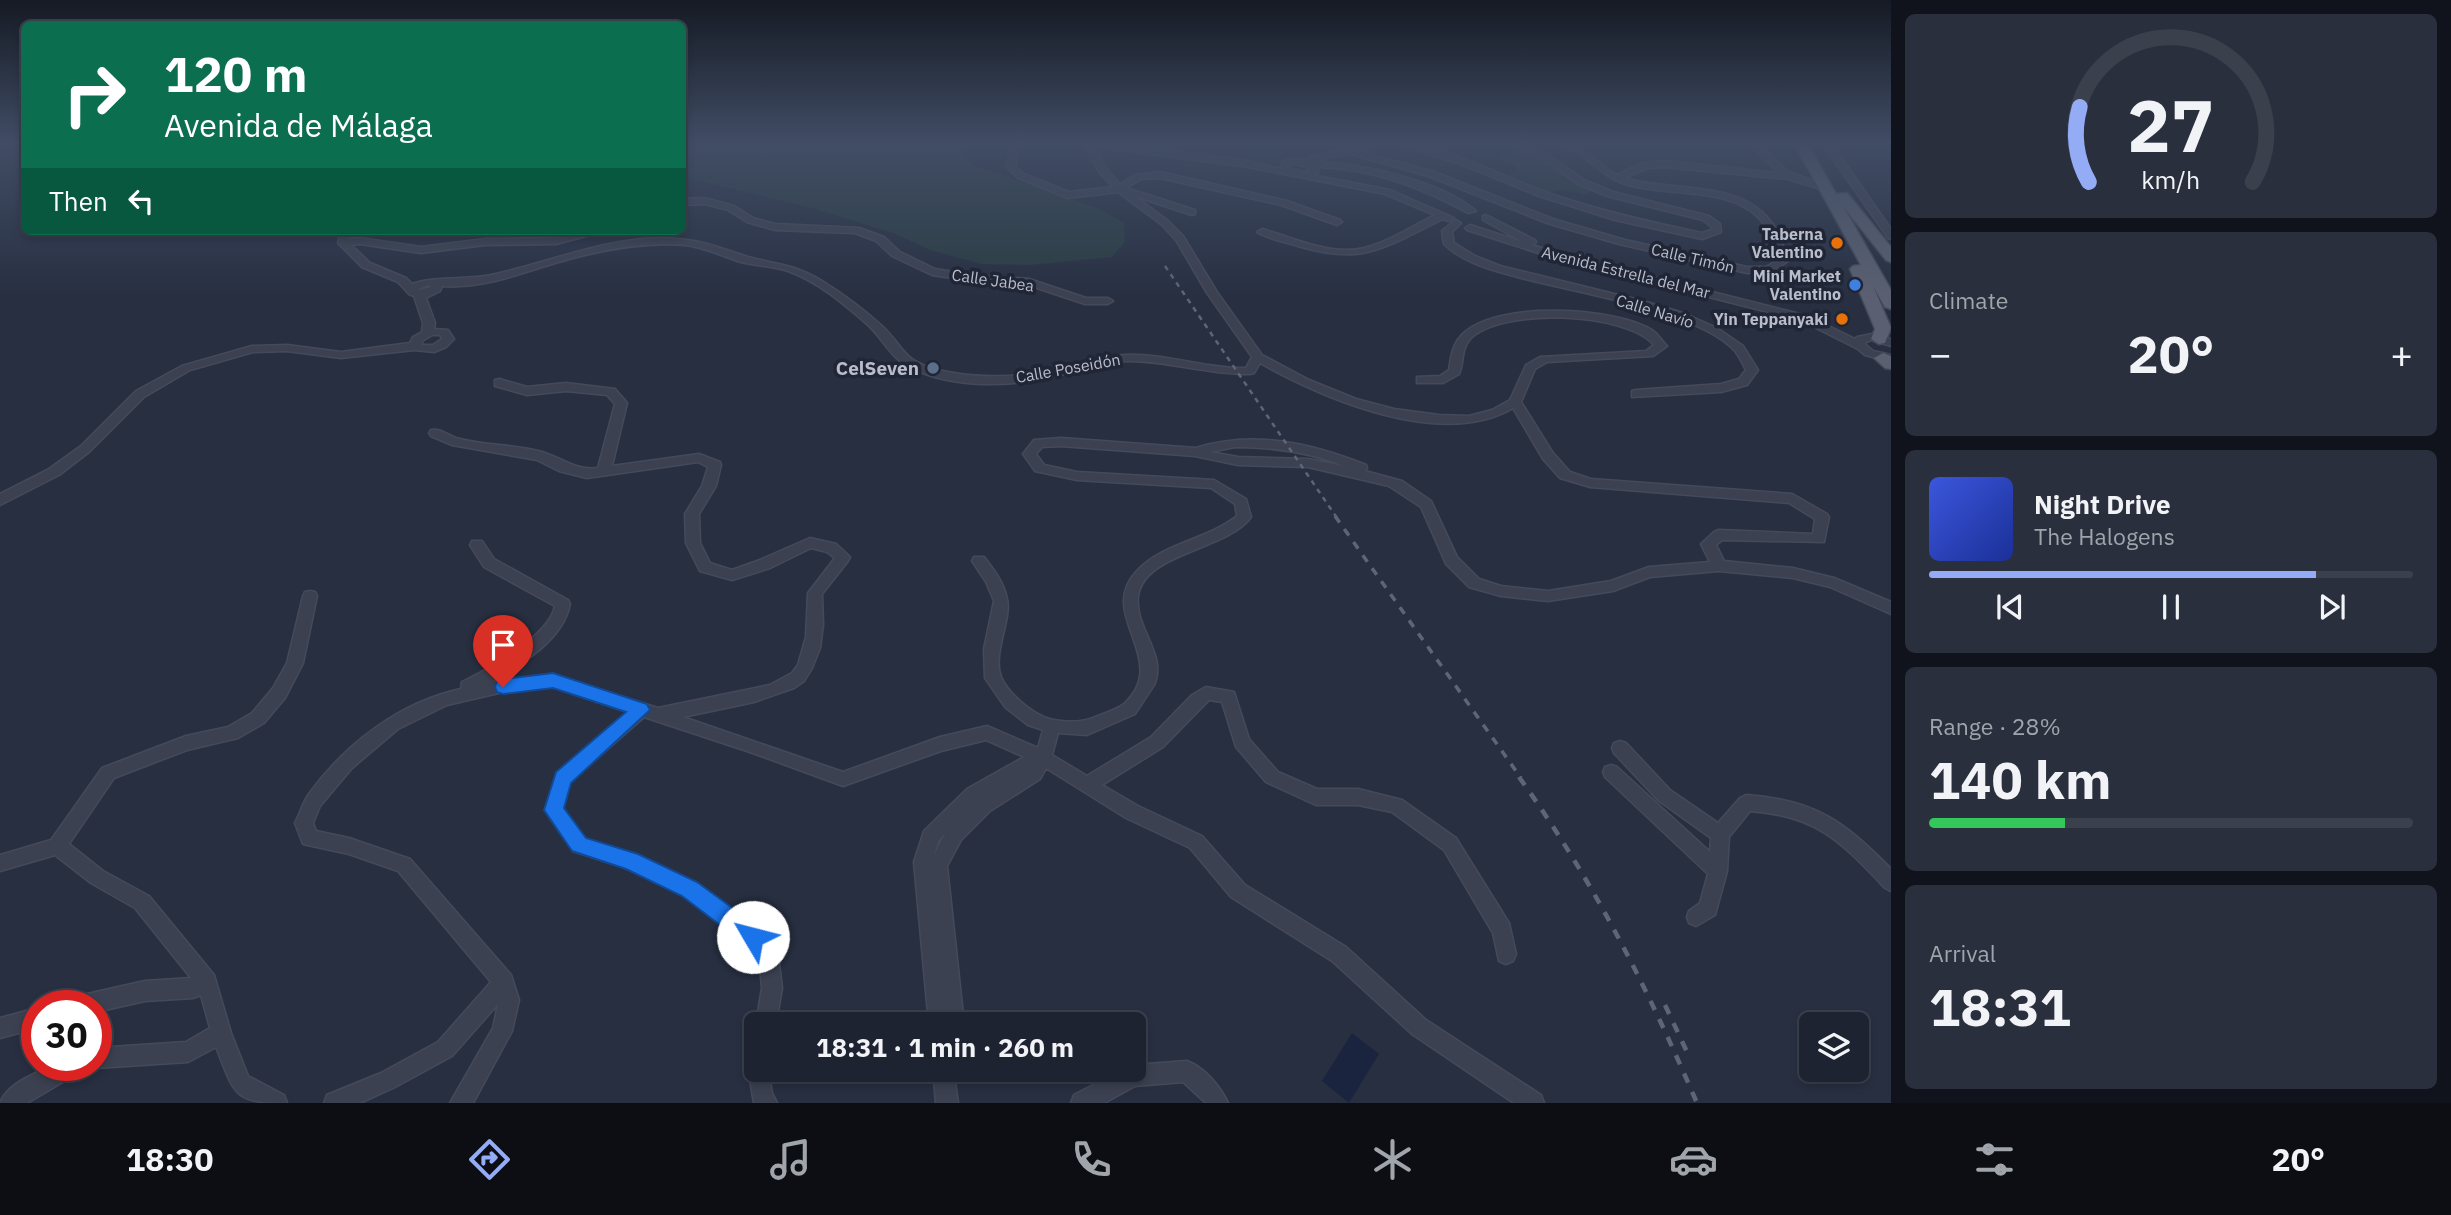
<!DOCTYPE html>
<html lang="en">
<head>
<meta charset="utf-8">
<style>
  :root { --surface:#1d2331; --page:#2a2f3d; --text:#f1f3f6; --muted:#a0a4ab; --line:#3b404d; --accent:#94abf5 }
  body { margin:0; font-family:"IBM Plex Sans",sans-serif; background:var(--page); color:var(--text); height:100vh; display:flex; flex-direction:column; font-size:26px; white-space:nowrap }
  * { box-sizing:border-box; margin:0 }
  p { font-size:23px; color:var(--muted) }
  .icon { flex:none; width:38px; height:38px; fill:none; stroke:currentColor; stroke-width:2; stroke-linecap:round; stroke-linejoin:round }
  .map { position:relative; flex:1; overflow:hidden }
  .details { display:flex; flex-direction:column; gap:14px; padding:14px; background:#10131b; width:560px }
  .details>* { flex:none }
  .top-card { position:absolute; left:21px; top:21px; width:665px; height:214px; border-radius:10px; box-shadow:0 4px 10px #0003,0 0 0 2px var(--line); background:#0b6e4f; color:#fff; overflow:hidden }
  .fabs { position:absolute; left:1799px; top:1012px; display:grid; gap:14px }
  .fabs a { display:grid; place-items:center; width:70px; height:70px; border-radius:10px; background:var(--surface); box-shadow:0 4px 10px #0003,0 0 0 2px var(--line); font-size:35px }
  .speed { position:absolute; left:21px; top:990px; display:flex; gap:14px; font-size:35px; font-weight:700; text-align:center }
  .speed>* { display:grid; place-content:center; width:91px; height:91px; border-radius:50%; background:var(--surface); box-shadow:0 4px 10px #0003,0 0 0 2px var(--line); line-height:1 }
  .speed .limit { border:10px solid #d22; background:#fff; color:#111 }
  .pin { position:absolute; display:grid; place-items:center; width:60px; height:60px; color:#fff; margin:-72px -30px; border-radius:50% 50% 50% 0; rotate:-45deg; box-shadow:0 0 7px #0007 }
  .pin .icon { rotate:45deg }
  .me { position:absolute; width:77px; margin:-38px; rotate:307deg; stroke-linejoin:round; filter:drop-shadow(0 0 5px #0008) }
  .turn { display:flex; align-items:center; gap:24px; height:147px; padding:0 28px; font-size:32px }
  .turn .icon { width:91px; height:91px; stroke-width:2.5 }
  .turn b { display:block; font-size:49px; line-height:60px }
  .then { display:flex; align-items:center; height:66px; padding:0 28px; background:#0003; gap:14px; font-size:26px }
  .big { font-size:52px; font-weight:800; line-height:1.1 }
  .details .tile { flex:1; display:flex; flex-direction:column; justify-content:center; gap:10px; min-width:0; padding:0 24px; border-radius:10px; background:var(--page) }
  .details .dial { align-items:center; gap:0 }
  .dial svg { height:182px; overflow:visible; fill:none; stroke:var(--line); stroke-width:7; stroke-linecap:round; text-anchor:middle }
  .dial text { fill:var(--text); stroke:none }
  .song { display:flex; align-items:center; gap:21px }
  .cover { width:84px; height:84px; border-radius:10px; background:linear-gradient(135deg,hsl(230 70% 55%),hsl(230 70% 35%)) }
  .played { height:7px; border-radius:4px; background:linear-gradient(90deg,var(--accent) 80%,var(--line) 80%) }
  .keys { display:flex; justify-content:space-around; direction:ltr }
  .heat { display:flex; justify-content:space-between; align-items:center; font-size:38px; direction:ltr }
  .charge { height:10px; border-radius:5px; background:linear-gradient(90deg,#34c759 28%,var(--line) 0) }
  .trip { position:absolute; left:744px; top:1012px; width:402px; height:70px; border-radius:10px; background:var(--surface); box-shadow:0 4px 10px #0003,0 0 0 2px var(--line); font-weight:800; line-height:70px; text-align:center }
  .menu { display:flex; height:112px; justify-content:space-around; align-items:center; background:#0c0e14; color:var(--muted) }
  .menu .icon { width:49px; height:49px }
  .menu .active { color:var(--accent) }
  .menu b { font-size:32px; color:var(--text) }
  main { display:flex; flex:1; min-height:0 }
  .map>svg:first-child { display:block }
</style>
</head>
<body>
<main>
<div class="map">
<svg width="1891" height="1103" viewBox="0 0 1891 1103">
  <rect width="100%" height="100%" fill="#272f41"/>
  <!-- green -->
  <g fill="#2a3c42">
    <path d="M683,143H960L964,145V154L972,165L1100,209L1124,223L1125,242L1112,257L1030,265L981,264L930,250L893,233L812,208L683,177Z"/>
    <path d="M1514,148L1547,163L1578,184L1592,190L1584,195L1562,189L1549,193L1506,176L1519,168L1498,159Z"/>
  </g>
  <!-- water -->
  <path fill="#1a243f" d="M1352,1033L1379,1054L1349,1103L1322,1081Z"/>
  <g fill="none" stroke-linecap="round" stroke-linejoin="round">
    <defs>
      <g id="street">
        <path d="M16,143H24V147Z"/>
        <path d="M1013,143H1021L1015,166L1024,174L1069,192L1113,187L1100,173L1083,143H1092L1107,170L1120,184L1135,175L1160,172L1287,201L1340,220L1342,222L1337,225L1281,205L1160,178L1141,179L1126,188L1195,210V214L1192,215L1134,196L1167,220L1183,236L1217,292L1262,355L1309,380L1356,399L1394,409L1439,415L1469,416L1492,410L1510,400L1526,365L1540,357L1646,351L1654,345C1626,312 1501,307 1470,339C1461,349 1464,363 1459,374L1443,383H1417V377L1440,376L1449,370C1451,355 1453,342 1465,332C1501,301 1613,307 1652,330C1658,334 1662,341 1667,346L1653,356L1547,362L1535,369L1521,402L1553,453L1570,472L1591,479L1792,494L1827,514L1829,517L1824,542L1722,540L1716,545L1724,561L1793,568L1834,578L1891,602V614L1830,587L1793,578L1719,571L1650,577L1613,591L1548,601L1501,596L1469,587L1446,564L1421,507L1389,486L1308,467L1238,465L1195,456L1061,446L1042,447L1036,454L1044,465L1077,472L1214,480L1246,499L1251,517C1226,551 1145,552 1138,596C1134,628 1168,655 1154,685L1135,714L1087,735L1058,733L1052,755L1087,776L1151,737L1192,695L1206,687L1234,692L1249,739L1278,772L1317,789H1358L1402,800L1456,838L1509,923L1516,954L1513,961L1506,964L1499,961L1493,933L1444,850L1392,812L1358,805H1316L1266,782L1236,747L1222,702L1209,700L1163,747L1102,785L1138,806L1202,836L1245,885L1346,947L1426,1020L1541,1095L1544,1103H1514L1412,1034L1332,961L1231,897L1190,848L1126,818L1046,768L1040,779L990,811L961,840L947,866L964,1024H929L914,862L924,831L967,789L1024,757L986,740L941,751L843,786L750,752L644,717L570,782L563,809L585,839L636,855L697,883L760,930L779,963L782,988L776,1024H756L762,988L760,966L746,944L683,895L626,868L573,851L548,815L545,810L557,773L628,712L553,687L503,692L447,705L398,729L352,768L320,806L313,823L316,831L349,838L410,859L511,975L519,1000L512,1031L473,1103H450L493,1028L498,1004L452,1056L395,1087L360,1103H324L327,1095L381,1073L438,1042L491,982L398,871L349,854L303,844L295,823C300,814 303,802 309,794C345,744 400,702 461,689L462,682C489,669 549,636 555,606L484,567L470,545L472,541H482L494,559L568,600L570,604C563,641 520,665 490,682L553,675L658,708L770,685L792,673L798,665L806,637L808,593L835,558L827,552L811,548L770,568L732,580L700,571L686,543L685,514L702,486L708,467L698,462L587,478L559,471L537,460L452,445L431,436L429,433L431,430C440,428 447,435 456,438C484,446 514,444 542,452C562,458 576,471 598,468L615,404L607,395L566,391L527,395L495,386V380L499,379L527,387L566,383L615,389L627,403L612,466L699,454L720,462L721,465L716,486L699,514L700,543L710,563L732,570L760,560L810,538L836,544L850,557L848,561L822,594L823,625L820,648L812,668L804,681L794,688L754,702L683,717L843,772L940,737L987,726L1038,748L1043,730L1028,725L1005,707L985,678L984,649L994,601L986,582L972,561L974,557H984C994,570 1004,583 1007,599C1012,619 992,654 1001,677C1007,691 1025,707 1038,714C1053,723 1080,724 1095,717C1104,713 1117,710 1124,704C1172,660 1096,615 1136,572C1162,543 1207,540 1237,516L1235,504L1211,488L1077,480L1035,471L1023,454L1034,440L1061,438L1196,448C1253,430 1311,443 1366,465L1367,468L1365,471L1402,481L1431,501L1457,557L1479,579L1501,586L1548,591L1611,581L1649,567L1710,562L1701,544L1714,532L1719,530L1813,534L1815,519L1789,503L1590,487L1560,478L1543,459L1513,408C1442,450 1325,399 1260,363L1254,373L1250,374C1209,375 1170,361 1129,361C1104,361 1081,371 1057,376C1012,387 953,389 911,368C891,359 883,338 867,324C844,304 817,281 788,271C773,266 757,266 741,262C722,256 706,248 686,245C643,241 596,251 555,263C519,274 481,289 442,286L440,291L426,298L435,323L434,329L448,330L454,339L446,347L434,352L414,350L341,358L287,351L253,352L190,370L144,397L89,452L59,475L0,505V494L49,469L81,446L136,391L182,366L252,346L287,345L341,352L410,343L413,337L422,332L423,323L414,296L409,294L398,282L362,267L338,243L341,231H351L349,239L360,238L421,247L485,239L556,238L587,231H605L556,244L485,245L421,253L360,244L351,245L370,263L406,278L412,284C439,275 468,281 496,274C558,260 621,231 687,240C709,242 727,251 748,257C778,265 794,264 822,281C843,294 863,309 881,325C905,347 900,360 938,370C976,379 1020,378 1058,369C1081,364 1102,356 1125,355C1166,353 1205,369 1246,368L1252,357L1207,293L1176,240L1161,224L1118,192L1068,198L1018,178L1006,167ZM429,285L431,287L419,290L420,288ZM432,335H440L442,339L433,345H422V341ZM1235,447C1272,447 1309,452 1344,466L1308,459L1238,457L1210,452ZM946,832L934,855L938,841Z"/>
        <path d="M1105,143L1243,160L1281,169L1282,162L1294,158L1307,161L1308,158L1365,143H1381L1357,151L1434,172L1553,219L1625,240L1747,267H1766L1778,260C1774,250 1772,239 1767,229C1741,185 1674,197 1632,186C1606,180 1598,166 1577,153C1571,149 1564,147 1558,143C1587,143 1594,162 1616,175L1643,163L1664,161L1778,173L1749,143H1758L1787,171L1829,187L1824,190L1788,179L1664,167L1648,168L1624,178C1672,193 1743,178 1774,226C1781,236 1784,249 1788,261L1772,272L1747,273L1619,244L1547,223L1428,176L1347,153L1315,162C1361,163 1441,181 1476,211L1468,213C1421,187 1370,168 1316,167L1319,172L1312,175L1390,190L1454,218L1449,221L1443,219C1384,247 1365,266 1298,246C1285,242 1268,239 1257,232L1262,229C1294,238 1330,256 1364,248C1389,242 1412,226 1435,215L1385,194L1243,166L1102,148V144ZM1294,164L1307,167L1309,171L1302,172L1289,168V165Z"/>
        <path d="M1392,143C1444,143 1497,175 1545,192C1596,210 1649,222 1702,233L1711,230L1712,227L1703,220L1607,196L1578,184L1550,164L1508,143H1520L1556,160L1584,180L1613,192L1709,216L1720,224L1721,232L1702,239L1615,220L1539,196L1461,164Z"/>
        <path d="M1822,143H1831L1891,229V239L1888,238Z"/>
        <path d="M704,198L734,206L753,218L775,224L859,228L884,237L900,252L935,269L972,275L1029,279L1086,298H1108L1113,301L1108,304H1085L1028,285L972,281L932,275L892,256L876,241L855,233L775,230L747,222L728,210L704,204L682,205V199Z"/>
        <path d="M1486,215L1535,240L1536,242L1532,245L1562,254L1808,316L1855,339L1857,337L1872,334L1891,339V346L1871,340L1864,343L1873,351L1891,355V362L1865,355L1858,349L1800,320L1554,258L1467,230L1465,228L1470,225L1523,242L1483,220V216Z"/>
        <path d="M1456,220L1461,223L1452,232L1454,243L1475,256L1500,266L1643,301L1683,313L1717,328L1743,346L1758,370L1747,385L1721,392L1632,397V391L1636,390L1721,384L1739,379L1746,370C1743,364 1739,356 1735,351C1698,309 1562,291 1507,274C1485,268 1460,260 1444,244L1442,231Z"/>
        <path d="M310,591L315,592L317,596L303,663L285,698L264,723L238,738L187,750L114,778L69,844L103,871L149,896L214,975L231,1033L248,1076L284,1095L287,1103C232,1103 235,1094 216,1047L188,1062L96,1068L90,1066H96V1048L186,1042L210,1028L201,995L193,998L145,1001L96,1012V1006H68L71,999L78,996L145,981L191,978L135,908L91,883L55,855L0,871V855L51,840L102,768L186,736L228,727L252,713L273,688L287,663L303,596L305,592Z"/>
        <path d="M1620,741L1626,743L1670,790L1718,823L1740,798L1746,795C1815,800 1844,821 1891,869V891L1885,888C1840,841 1818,816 1750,811L1729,837L1727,871L1715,915L1696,926L1689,923L1687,917L1689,911L1700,903L1708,874L1605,777L1603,772L1605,767L1611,765L1617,767L1710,852L1711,838L1658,800L1614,753L1612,748L1614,743Z"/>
        <path d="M37,1008V1028L0,1038V1018Z"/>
        <path d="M756,1059V1069H768L772,1093L777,1103H754L748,1069L751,1062Z"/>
        <path d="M1187,1061C1205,1068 1220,1086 1228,1103H1206L1183,1082L1135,1086L1104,1103H1071L1074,1095L1124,1069H1134V1065Z"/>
        <path d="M50,1066H81L78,1073L27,1103H0C8,1083 33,1075 50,1066Z"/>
        <path d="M933,1069H953L958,1103H936Z"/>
      </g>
      <g id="primary">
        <path d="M1794,143H1807L1836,194L1847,193L1891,247V262L1886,260L1843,206L1891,290V309L1885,307L1873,286L1891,328L1885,343L1879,344L1871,339L1875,329L1850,269L1853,266L1861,265Z"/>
        <path d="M1883,353L1891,356V369L1885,368L1874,358Z"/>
      </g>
    </defs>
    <!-- street casing -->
    <use href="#street" stroke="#454a5a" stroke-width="3"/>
    <!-- primary casing -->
    <use href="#primary" stroke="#454a5a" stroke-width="3"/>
    <!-- street -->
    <use href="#street" fill="#3c4151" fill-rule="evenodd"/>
    <!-- primary -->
    <use href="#primary" fill="#5a6071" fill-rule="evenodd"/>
    <!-- rail-far2 -->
    <path stroke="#5e6578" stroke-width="2.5" stroke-dasharray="5 5" stroke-linecap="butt" d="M1165,266L1337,518"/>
    <!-- rail-far1 -->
    <path stroke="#5e6578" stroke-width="3.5" stroke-dasharray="8 8" stroke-linecap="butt" d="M1335,516L1521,778"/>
    <!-- rail -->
    <g stroke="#5e6578" stroke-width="4.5" stroke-dasharray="10 10" stroke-linecap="butt">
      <path d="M1519,777C1593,880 1647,987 1697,1103"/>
      <path d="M1665,1005L1687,1052"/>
    </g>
  </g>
  <!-- sky -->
  <linearGradient id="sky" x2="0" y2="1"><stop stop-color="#151a24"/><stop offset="0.48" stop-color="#414d65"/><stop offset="1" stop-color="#414d65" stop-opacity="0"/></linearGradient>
  <rect width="1891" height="298" fill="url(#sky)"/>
  <!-- route -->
  <path fill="#1a73e8" stroke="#114b97" stroke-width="2" d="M553,673L647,704L650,710L571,783L564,808L586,838L638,854L697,882L761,929L764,937L761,944L753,947L745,944L682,896L626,869L572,851L544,810L556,772L626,712L553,688L503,694L497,692L495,687L497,681L503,679Z"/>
  <!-- markers -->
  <g fill="#e8710a" stroke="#202636" stroke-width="2.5">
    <circle cx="1837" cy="243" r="7"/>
    <circle cx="1842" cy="319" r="7"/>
  </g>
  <circle fill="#3f7fe0" stroke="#202636" stroke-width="2.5" cx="1855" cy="285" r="7"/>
  <circle fill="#5c6f8a" stroke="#202636" stroke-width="2.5" cx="933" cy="368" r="7"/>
  <g text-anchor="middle" stroke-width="7" stroke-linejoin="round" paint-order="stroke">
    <!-- far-poi labels -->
    <g font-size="16" font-weight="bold" fill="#b9bdcb" stroke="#202636" text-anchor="end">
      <text x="1823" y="240">Taberna<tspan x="1823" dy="18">Valentino</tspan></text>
      <text x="1841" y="282">Mini Market<tspan x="1841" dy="18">Valentino</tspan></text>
      <text x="1828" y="325">Yin Teppanyaki</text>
    </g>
    <!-- far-street labels -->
    <g font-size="16" fill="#b9bdcb" stroke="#202636">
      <text transform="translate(1693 258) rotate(13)" y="6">Calle Timón</text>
      <text transform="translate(1626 272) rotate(14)" y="6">Avenida Estrella del Mar</text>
      <text transform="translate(993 280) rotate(8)" y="6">Calle Jabea</text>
      <text transform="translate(1655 311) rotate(17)" y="6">Calle Navío</text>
      <text transform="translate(1068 368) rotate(-10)" y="6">Calle Poseidón</text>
    </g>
    <!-- poi labels -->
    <g font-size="19" font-weight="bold" fill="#b9bdcb" stroke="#202636" text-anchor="end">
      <text x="919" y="375">CelSeven</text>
    </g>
  </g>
</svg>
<div class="fabs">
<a><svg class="icon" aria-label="layers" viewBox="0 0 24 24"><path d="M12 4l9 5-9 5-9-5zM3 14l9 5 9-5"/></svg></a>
</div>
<div class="speed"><div class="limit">30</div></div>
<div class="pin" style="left:503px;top:687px;background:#d93025"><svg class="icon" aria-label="arrive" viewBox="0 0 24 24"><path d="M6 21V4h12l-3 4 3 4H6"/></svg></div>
<svg class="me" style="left:753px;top:937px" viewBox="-20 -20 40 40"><circle r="19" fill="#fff"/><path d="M0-13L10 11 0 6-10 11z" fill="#1a73e8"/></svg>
<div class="trip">18:31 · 1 min · 260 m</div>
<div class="top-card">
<div class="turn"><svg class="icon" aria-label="right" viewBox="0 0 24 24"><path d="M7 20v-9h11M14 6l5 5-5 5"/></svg><div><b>120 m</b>Avenida de Málaga</div></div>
<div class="then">Then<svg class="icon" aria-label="left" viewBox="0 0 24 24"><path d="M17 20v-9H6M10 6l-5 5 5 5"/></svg></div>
</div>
</div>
<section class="details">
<div class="tile dial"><svg viewBox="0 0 100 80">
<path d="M14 69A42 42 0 1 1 86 69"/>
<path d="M14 69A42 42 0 0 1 10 36" stroke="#94abf5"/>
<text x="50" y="56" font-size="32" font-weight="700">27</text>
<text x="50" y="72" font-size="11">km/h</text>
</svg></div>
<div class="tile"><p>Climate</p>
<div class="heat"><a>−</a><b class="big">20°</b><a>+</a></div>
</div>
<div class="tile">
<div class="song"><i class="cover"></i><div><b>Night Drive</b><p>The Halogens</p></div></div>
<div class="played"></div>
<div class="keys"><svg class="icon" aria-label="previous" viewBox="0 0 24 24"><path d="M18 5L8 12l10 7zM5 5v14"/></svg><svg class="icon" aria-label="pause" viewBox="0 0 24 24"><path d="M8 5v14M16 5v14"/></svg><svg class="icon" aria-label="next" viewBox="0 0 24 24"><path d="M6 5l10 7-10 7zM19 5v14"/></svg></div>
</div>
<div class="tile"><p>Range · 28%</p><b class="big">140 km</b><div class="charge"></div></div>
<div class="tile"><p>Arrival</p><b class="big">18:31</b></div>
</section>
</main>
<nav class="menu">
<b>18:30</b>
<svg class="icon active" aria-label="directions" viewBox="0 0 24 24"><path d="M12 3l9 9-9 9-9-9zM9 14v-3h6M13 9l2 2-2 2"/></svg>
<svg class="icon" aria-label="music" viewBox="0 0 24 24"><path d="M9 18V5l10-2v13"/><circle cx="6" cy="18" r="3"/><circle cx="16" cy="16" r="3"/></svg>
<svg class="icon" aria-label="phone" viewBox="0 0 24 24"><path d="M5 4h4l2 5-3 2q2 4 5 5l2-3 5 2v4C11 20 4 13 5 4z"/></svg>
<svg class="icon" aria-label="climate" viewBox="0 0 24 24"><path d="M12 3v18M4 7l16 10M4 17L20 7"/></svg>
<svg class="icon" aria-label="car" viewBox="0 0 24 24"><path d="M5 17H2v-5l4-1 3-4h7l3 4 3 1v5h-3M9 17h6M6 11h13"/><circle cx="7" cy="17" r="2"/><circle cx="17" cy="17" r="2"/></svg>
<svg class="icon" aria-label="filters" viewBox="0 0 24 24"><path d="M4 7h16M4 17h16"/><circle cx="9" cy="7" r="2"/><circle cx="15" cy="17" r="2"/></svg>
<b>20°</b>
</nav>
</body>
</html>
